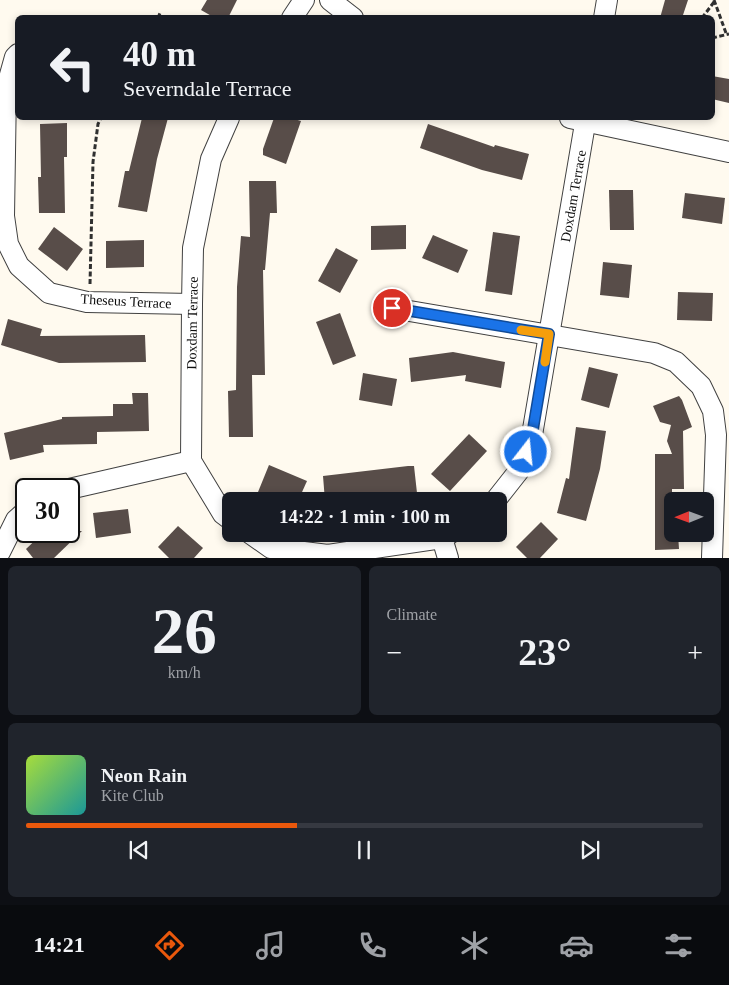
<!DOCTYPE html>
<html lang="en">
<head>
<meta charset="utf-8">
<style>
  :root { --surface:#171b24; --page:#20242c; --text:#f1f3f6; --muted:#9ea1a6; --line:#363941; --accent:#ea580c }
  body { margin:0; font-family:Georgia,serif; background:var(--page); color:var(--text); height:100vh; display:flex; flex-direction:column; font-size:19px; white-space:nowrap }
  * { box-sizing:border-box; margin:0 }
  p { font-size:16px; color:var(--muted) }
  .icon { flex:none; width:28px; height:28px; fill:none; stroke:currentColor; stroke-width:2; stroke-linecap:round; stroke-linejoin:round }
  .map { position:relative; height:558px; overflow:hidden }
  .side { display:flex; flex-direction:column; gap:8px; padding:8px; background:#0d0f14; flex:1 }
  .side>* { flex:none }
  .guide { position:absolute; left:15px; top:15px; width:700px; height:105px; border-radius:8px; box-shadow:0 2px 8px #0003; background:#171b24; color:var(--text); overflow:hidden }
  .needle { width:32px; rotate:269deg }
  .fabs { position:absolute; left:664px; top:492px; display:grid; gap:10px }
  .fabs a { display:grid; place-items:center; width:50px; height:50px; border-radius:8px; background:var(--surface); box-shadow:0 2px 8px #0003; font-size:25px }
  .speed { position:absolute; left:15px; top:478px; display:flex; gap:10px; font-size:25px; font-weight:700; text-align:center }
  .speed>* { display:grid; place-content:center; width:65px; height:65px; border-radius:50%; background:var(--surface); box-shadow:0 2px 8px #0003; line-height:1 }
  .speed .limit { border:2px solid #111; border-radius:8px; background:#fff; color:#111 }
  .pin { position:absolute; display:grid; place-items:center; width:42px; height:42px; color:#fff; margin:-21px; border:2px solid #fff; border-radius:50%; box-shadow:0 1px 5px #0007 }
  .me { position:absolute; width:55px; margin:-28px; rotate:16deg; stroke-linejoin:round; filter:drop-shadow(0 0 4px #0008) }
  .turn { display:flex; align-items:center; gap:18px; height:105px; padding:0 25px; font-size:22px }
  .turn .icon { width:65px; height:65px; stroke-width:2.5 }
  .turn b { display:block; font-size:35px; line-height:42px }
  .big { font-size:38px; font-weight:700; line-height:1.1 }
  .side .card { flex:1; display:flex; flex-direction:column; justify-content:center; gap:8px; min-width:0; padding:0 18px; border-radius:8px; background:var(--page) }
  .side .dial { align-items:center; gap:0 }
  .dial b { font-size:65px; line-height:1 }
  .song { display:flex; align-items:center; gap:15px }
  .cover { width:60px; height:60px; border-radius:8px; background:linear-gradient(135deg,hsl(80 70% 55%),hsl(180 70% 35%)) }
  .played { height:5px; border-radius:2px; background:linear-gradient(90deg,var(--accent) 40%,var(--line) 40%) }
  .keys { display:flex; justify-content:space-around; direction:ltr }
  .heat { display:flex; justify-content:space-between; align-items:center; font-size:28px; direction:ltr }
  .side .tiles { flex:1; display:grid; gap:8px; grid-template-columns:1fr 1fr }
  .card:last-child { grid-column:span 2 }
  .trip { position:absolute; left:222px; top:492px; width:285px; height:50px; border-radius:8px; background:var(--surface); box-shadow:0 2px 8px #0003; font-weight:700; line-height:50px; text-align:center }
  .tab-bar { display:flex; height:80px; justify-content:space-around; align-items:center; background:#090b0e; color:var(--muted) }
  .tab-bar .icon { width:35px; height:35px }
  .tab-bar .active { color:var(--accent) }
  .tab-bar b { font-size:22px; color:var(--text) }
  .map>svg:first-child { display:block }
</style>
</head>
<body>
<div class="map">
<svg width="729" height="558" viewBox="0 0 729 558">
  <rect width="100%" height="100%" fill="#fffaef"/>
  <!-- building -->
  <g fill="#584d49">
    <path d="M207,0H237L228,18H215L201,10Z"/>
    <path d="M665,0H688L682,18H660Z"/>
    <path d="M712,76L729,79V103L712,99Z"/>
    <path d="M142,118H168L157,159L147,212L118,207L125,171H129Z"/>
    <path d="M274,118H291L301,121L286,164L263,155V149Z"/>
    <path d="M67,123V157H64L65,213H39L38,177H41L40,124Z"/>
    <path d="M428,124L494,147L495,145L529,154L522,180L482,170L420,148Z"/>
    <path d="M249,181H276L277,213H270L265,270H263L265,375H252L253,437H229L228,391L236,390L237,287L241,236L250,237Z"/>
    <path d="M609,190H633L634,230H610Z"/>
    <path d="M685,193L725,198L722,224L682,218Z"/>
    <path d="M406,225V249L371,250V226Z"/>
    <path d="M54,227L83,249L67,271L38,249Z"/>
    <path d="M493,232L520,236L512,295L485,291Z"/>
    <path d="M433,235L468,250L458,273L422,258Z"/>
    <path d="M144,240V267L106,268V241Z"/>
    <path d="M336,248L358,260L340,293L318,281Z"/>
    <path d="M603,262L632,265L629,298L600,295Z"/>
    <path d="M678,292L713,293L712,321L677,320Z"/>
    <path d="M340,313L356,356L333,365L316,322Z"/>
    <path d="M8,319L42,329L40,336L145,335L146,362L59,363L1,345Z"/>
    <path d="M453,352L505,362L501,388L465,381L466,375L411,382L409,358Z"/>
    <path d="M589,367L618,374L609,408L581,400Z"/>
    <path d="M363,373L397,379L392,406L359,400Z"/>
    <path d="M132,393H148L149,431L97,432V444L43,445L44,452L10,460L4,433L62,419V417L113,416V404H133Z"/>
    <path d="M679,396L682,400L692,427L683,431L684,489H672V534H678L679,549L655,550V454H672L667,441L671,425L660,422L653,406Z"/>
    <path d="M576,427L606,431L600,469L586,521L557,513L566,478L569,479Z"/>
    <path d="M469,434L487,451L450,491L431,474Z"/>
    <path d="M269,465L307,481L298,501H281L258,492Z"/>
    <path d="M408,466H414L417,493L362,500V501H325L323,476Z"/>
    <path d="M128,509L131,533L96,538L93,513Z"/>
    <path d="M541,522L558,539L540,558H527L516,547Z"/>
    <path d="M178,526L203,548L194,558H169L158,547Z"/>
    <path d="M45,531H82L54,558H33L26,549Z"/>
  </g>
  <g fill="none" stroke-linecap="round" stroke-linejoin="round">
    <defs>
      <g id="street">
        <path d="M330,0L353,18"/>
        <path d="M292,18L304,0"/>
        <path d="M604,18L607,0"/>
        <path d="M18,54L15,57L6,89L4,216L8,244L19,266L49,293L87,302L192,304"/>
        <path d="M229,118L211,159L193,248L192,304L191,461L223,514L231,520"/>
        <path d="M570,118L729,152"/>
        <path d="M392,308L654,353L676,362L701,386L713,411L716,435L712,558"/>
        <path d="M69,489L191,461"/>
        <path d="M495,501L521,468L532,435L586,118"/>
        <path d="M251,534L271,548L328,555L442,538L449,534"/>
        <path d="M442,538L448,558"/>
        <path d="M0,552L16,520L26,511"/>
      </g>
    </defs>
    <!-- street casing -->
    <use href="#street" stroke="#414141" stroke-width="22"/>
    <!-- path -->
    <g stroke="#303030" stroke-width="3" stroke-dasharray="5 2.5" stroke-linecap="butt">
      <path d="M714,0L726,33"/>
      <path d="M158,18L160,13"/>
      <path d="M702,18L714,2"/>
      <path d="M712,38L729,34"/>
      <path d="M90,284L93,162L98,124L101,118"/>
    </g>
    <!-- street -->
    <use href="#street" stroke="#fff" stroke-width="20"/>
  </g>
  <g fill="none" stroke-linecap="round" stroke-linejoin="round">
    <defs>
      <path id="route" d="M392,308L549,334L532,435L526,452"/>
    </defs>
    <!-- route casing -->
    <use href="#route" stroke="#114b97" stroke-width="12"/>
    <!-- route -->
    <use href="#route" stroke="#1a73e8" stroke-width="9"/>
    <!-- slow -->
    <path stroke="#f59e0b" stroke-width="9" d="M521,330L549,334L545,362"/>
  </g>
  <g text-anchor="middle" stroke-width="5" stroke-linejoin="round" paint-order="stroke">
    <!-- street labels -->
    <g font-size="14" fill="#0e0e0e" stroke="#fff">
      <text transform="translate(573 196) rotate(-80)" y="5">Doxdam Terrace</text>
      <text transform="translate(126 301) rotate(3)" y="5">Theseus Terrace</text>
      <text transform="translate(192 323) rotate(-89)" y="5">Doxdam Terrace</text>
    </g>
  </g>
</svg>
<div class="fabs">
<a><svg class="needle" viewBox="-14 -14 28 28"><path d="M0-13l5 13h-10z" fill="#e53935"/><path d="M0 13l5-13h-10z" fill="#9ea1a6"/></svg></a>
</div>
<div class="speed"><div class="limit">30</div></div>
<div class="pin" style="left:392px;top:308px;background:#d93025"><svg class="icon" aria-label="arrive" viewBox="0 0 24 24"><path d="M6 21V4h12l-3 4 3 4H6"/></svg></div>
<svg class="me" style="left:526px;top:452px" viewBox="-20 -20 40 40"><circle r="17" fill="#1a73e8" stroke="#fff" stroke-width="3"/><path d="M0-11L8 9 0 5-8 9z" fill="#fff"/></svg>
<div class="trip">14:22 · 1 min · 100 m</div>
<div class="guide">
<div class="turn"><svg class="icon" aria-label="left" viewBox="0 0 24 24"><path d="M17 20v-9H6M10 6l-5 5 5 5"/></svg><div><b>40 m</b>Severndale Terrace</div></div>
</div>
</div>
<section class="side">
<div class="tiles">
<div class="card dial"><b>26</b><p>km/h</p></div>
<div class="card"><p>Climate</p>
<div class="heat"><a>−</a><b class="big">23°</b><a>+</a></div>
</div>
<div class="card">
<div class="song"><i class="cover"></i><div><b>Neon Rain</b><p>Kite Club</p></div></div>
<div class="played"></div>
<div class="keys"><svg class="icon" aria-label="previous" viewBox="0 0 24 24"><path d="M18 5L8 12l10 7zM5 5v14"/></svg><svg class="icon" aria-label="pause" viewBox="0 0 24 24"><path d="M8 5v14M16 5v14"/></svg><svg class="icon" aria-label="next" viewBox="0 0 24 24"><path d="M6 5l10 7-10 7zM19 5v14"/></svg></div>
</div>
</div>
</section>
<nav class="tab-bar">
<b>14:21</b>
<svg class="icon active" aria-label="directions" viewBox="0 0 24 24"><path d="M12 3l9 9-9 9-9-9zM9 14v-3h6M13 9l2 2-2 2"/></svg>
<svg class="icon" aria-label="music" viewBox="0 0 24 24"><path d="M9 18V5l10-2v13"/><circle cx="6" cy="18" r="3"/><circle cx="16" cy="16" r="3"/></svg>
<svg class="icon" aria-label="phone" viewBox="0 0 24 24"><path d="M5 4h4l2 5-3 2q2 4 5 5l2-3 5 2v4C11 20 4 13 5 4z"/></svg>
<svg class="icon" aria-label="climate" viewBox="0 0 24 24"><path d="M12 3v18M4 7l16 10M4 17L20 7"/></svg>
<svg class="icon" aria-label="car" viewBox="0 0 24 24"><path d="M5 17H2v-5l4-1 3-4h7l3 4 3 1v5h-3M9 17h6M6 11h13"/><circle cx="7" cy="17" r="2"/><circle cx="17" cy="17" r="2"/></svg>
<svg class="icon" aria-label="filters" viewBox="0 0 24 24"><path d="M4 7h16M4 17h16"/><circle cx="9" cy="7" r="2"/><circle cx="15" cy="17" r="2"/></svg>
</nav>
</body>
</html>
